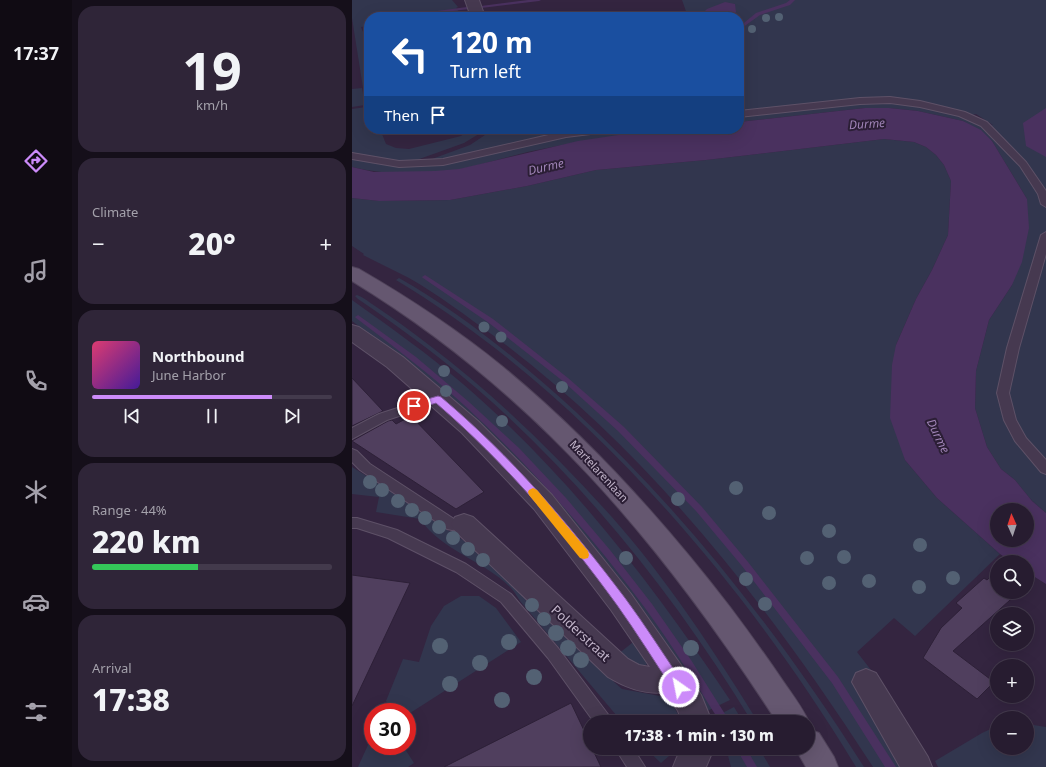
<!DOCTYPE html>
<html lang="en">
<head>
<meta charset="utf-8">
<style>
  :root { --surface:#271c30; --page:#2f2538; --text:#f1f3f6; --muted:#a4a1ab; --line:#433a4c; --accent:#cc8bfa }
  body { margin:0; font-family:"Noto Sans",sans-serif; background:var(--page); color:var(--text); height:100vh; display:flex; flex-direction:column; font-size:15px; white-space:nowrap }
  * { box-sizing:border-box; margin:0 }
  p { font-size:13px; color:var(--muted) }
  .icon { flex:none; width:22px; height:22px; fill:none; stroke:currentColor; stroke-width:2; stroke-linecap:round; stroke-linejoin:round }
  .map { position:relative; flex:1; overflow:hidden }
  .details { display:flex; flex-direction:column; gap:6px; padding:6px; background:#150f1a; width:280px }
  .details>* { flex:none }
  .top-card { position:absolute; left:12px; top:12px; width:380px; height:122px; border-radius:16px; box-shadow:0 4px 16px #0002,0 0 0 1px var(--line); background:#1a4fa0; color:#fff; overflow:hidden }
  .needle { width:26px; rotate:357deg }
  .tools { position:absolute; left:638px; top:503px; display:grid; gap:8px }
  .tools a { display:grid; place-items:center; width:44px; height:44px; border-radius:50%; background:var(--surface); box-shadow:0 4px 16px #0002,0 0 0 1px var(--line); font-size:20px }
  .speed { position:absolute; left:12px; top:703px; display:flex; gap:8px; font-size:20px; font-weight:700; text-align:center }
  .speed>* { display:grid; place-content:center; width:52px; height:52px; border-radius:50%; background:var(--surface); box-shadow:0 4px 16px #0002,0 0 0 1px var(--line); line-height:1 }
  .speed .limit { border:6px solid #d22; background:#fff; color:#111 }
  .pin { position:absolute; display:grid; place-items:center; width:34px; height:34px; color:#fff; margin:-17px; border:2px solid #fff; border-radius:50%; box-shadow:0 1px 4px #0007 }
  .me { position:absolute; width:44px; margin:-22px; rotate:327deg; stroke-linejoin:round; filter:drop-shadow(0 0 3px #0008) }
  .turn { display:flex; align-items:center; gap:14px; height:84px; padding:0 20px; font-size:18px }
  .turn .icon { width:52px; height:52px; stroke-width:2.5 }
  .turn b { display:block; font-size:28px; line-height:34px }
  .then { display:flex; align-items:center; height:38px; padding:0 20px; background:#0003; gap:8px; font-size:15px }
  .big { font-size:30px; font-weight:800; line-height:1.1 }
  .details .widget { flex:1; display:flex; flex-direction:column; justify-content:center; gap:6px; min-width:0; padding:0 14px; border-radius:16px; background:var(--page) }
  .details .dial { align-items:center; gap:0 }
  .dial b { font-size:52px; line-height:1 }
  .song { display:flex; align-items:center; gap:12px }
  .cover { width:48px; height:48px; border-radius:6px; background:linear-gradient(135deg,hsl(340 70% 55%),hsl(260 70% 35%)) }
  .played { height:4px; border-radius:2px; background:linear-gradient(90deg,var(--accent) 75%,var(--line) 75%) }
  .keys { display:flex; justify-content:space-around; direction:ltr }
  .heat { display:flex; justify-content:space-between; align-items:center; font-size:22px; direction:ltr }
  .charge { height:6px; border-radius:3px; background:linear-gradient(90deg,#34c759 44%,var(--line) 0) }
  .trip { position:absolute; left:231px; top:715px; width:232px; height:40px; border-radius:20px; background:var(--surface); box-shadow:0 4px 16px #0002,0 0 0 1px var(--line); font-weight:800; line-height:40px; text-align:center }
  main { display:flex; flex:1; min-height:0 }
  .tabs { display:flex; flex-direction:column; width:72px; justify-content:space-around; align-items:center; background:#100b13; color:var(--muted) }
  .tabs .icon { width:28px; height:28px }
  .tabs .selected { color:var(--accent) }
  .tabs b { font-size:18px; color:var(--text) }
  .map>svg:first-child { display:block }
</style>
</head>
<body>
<main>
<nav class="tabs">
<b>17:37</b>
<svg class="icon selected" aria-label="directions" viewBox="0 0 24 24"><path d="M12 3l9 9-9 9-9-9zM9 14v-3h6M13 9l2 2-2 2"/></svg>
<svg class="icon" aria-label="music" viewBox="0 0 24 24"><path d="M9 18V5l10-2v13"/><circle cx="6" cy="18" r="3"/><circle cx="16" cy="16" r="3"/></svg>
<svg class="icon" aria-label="phone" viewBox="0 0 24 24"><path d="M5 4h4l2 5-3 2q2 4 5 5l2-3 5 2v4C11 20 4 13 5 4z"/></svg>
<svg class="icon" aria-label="climate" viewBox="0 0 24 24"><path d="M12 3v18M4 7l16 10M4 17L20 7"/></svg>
<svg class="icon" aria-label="car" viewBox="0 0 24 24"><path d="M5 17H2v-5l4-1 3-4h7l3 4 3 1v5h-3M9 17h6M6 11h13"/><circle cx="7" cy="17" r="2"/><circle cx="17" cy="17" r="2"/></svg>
<svg class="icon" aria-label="filters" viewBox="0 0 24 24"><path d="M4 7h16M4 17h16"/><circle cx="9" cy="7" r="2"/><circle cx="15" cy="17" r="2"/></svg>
</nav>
<section class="details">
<div class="widget dial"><b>19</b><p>km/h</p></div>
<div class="widget"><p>Climate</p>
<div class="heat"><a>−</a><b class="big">20°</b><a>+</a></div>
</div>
<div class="widget">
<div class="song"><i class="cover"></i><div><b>Northbound</b><p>June Harbor</p></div></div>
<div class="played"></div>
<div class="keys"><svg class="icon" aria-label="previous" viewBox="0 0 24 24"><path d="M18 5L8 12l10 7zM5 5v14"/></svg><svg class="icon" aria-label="pause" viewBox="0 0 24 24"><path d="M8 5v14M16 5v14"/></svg><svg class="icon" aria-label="next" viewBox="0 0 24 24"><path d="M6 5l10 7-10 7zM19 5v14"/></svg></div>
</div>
<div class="widget"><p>Range · 44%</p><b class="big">220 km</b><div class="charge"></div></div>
<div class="widget"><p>Arrival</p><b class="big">17:38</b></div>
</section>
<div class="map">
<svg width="694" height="767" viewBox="0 0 694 767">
  <rect width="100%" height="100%" fill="#342540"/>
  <!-- green -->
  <g fill="#32364e">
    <path d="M0,0H100L106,7L104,8L107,12L106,17H17V26L9,27C22,56 17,98 17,129H28L34,144L44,148L57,149L109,136L118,129H135L112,143L59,162H50L0,153V109L14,107L0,18Z"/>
    <path d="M330,0H694V513L680,501L663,480L649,469L635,447L623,408L624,371L637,320L660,285L675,199L640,141L611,121L566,111L537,108H513L387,122V116L526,102L558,104L604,114L641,125L624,114L620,115L587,106L548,99L387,112V17H336Z"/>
    <path d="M10,88L13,105L0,107V89Z"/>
    <path d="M142,129H236L87,160L80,159L118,145Z"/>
    <path d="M272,129H327C283,133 239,139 195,148C166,153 138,163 109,169C74,176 34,175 0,167V159C23,163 46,167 69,166C115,164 159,148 203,139C226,134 249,132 272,129Z"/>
    <path d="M532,139L562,142L574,147L584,155L592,165L599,181L596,235L580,270L564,299L544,345L553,460L585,498L648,554L563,636L542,618L505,652L526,679L557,767H521C417,606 297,451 142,336C114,316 87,295 57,278C42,270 26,263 11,255L12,254L0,246V198L27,201L98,200L175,186L244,170L354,160Z"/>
    <path d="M47,278C112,315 169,362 224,412C336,516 430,638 512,767H504C392,582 232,393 44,280Z"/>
    <path d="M5,295C11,297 17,302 23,306C41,318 59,331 77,345C143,395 203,454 259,516C315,579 362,651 406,722H400C329,605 242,494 140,402C98,364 53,331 6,299L3,296Z"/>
    <path d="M0,300C38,327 76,354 111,384C217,475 301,585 378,700L353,712L332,679L53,361L0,321Z"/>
    <path d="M0,467L26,483L148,565L254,671L262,682L270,689L308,696L321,705L330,722H270L168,601C165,597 163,592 159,588C133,561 90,551 68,519L24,512L27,497L0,494Z"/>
    <path d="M109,596H127L144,608L169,642L55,715V712H41L34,701L51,659L67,662L79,626L92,606Z"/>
    <path d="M285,639L299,659L294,665L285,669L265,655Z"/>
    <path d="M382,707L391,722H360L359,719Z"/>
    <path d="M675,724L694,727V767H586L583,761L630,733L645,726V748H675Z"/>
    <path d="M21,734V746H51L62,763L56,767H6Z"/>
    <path d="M293,748H326L309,763Z"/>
    <path d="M374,748H407L418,767H379Z"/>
  </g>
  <!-- water -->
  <g fill="#4a315f" fill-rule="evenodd">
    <path d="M373,2L383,4L384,12L381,17H360L352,12L355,9Z"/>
    <path d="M513,108H537L566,111L611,121L629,130L640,141L675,199L677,228L670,262L660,285L637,320L624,371L623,408L635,447L649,469L663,480L680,501L694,513V584L675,572V562H660L648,554L585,498L553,460L538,418L540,365L544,345L564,299L580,270L596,235L599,181L592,165L584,155L574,147L562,142L532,139L354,160L244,170L175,186L98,200L27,201L0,198V167L22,172L83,171L107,169L226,141L280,133L327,129H387V122ZM645,510H675V540H645Z"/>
    <path d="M694,108V157L674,146L671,123Z"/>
  </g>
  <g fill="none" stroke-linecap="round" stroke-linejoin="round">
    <!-- stream -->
    <g fill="#4a315f" fill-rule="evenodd">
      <path d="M176,0H189L187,1L129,8L127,7L129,6Z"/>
      <path d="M438,0H443L438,5L408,15L387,30V27L404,13L434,3Z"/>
      <path d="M115,7H117V9L85,13L83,12L85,11Z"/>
      <path d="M73,275L141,319L216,378L272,427L350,507L396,562L486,677L544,767H533L480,683L390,566L344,511L266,431L212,382L137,323L71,278L70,277Z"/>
      <path d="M6,315L64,357L117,402L167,448L214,498L258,550L300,604L339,660L378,722H368C344,684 320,645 293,608C239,535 179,467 112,405C78,374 41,346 4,318L3,317Z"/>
      <path d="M384,748H394L405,767H395Z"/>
    </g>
  </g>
  <!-- building -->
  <g fill="#503f5e" stroke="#2d2037">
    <path d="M0,378L31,411L0,426Z"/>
    <path d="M59,416L132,492L104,509L0,441L36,421L40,420L44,424Z"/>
    <path d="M645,571V592H667L601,651L642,682L625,699L571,658L589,628L610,608L604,603L632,578L635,580Z"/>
    <path d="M0,575L58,583L0,706Z"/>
    <path d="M219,703L238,743V748H240L249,767H92Z"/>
  </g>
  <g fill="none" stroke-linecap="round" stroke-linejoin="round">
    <defs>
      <g id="lane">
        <path d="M538,97L568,101L613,112L635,122L674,162L694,191V207L689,204L686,194L668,166L629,126L607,116L568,107L538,103L508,104L387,117V111L508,98Z"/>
        <path d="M233,129H259L255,132L214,137L91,165L47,167L0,159V153L47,161L91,159L214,131Z"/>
        <path d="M694,232V254L667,348L657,393L664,420L674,438L694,460V474L689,472L663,441L652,420L645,393L655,348L689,235Z"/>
        <path d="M86,395L90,396L92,399L90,402L35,420L0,439V428L27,414Z"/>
        <path d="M0,449L5,451L18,464L102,519H112L117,520L119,524L117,528L100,530L95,529L8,470L0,462Z"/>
        <path d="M0,518H5L45,530L114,564L159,594L206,648L258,717L260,722H242L196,658L149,602L104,572L36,538L5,528H0Z"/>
        <path d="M263,748H281L293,767H275Z"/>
      </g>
      <g id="street">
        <path d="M113,0H127L133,17H119Z"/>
        <path d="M0,325L7,327L51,357L126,421L200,495L279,594L331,668L349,695L360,722H330L326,711L314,692C293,695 274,688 256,677L103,531L99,524L103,517L112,514L121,517L276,659L287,665L298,667L259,610L182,509L110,433L35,367L0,342Z"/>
        <path d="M514,669L524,673L576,757L580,767H548L500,682L504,673Z"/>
        <path d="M332,748H362L354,767H321L325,757Z"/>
      </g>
      <g id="primary">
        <path d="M0,267L7,269C57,298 106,330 151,367C237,438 311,520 378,607C396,631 414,656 431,681C440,694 450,707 457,722L456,724V722H425C309,543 184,393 0,281Z"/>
        <path d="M456,729L467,733L482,757L486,767H454L443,748H456Z"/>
      </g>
    </defs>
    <!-- lane casing -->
    <use href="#lane" stroke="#5e5167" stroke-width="2"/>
    <!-- street casing -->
    <use href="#street" stroke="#5e5167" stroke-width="2"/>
    <!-- primary casing -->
    <use href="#primary" stroke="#4f4259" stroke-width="2"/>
    <!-- lane -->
    <use href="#lane" fill="#463950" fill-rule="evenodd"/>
    <!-- street -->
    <use href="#street" fill="#463950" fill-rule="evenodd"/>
    <!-- primary -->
    <use href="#primary" fill="#655770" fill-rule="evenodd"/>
  </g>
  <!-- trees -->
  <g fill="#536173">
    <circle cx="427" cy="17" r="4"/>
    <circle cx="414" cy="18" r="4"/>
    <circle cx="400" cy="29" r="4"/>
    <circle cx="132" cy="327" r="5.5"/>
    <circle cx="149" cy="337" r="5.5"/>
    <circle cx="92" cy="371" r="6"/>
    <circle cx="210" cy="387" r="6"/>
    <circle cx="94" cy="391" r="6"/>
    <circle cx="150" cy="421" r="6"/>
    <circle cx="18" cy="482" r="7"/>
    <circle cx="384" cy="488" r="7"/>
    <circle cx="30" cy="490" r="7"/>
    <circle cx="326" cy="499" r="7"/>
    <circle cx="46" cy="501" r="7"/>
    <circle cx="60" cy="510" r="7"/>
    <circle cx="417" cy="513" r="7"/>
    <circle cx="73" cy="518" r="7"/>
    <circle cx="87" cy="527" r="7"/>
    <circle cx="477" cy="531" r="7"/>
    <circle cx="101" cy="538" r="7"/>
    <circle cx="568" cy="545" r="7"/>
    <circle cx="116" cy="549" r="7"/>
    <circle cx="492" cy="557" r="7"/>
    <circle cx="274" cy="558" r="7"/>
    <circle cx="455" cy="558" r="7"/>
    <circle cx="131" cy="560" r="7"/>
    <circle cx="601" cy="578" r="7"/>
    <circle cx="394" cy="579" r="7"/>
    <circle cx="517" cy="581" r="7"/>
    <circle cx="477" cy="583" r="7"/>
    <circle cx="567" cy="587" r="7"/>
    <circle cx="413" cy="604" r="7"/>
    <circle cx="180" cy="605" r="7"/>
    <circle cx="192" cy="619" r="7"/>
    <circle cx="204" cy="633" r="8"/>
    <circle cx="157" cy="642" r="8"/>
    <circle cx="88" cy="646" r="8"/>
    <circle cx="216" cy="648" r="8"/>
    <circle cx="339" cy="648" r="8"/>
    <circle cx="229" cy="660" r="8"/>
    <circle cx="128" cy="663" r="8"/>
    <circle cx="182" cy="677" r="8"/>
    <circle cx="98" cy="684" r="8"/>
    <circle cx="150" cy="700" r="8"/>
  </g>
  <!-- route -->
  <path fill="#cc8bfa" stroke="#855aa2" d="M86,396L89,397C159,456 218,525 273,598C293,625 312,655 331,683L333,687L331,691L327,692L322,691C303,662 285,633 265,605C212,532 153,462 84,403L62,410L57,406L58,404Z"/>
  <!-- slow -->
  <path fill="#f59e0b" d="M181,488L185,490L236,551L237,555L236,558L232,559L228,558L177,495L176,492L177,490Z"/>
  <g text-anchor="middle" stroke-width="4" stroke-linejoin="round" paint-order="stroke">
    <!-- street labels -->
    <g font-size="11" fill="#c2b5ca" stroke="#2b1e35">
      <text transform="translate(247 471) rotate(47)" y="4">Martelarenlaan</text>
    </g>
    <!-- water labels -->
    <g font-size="12" font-style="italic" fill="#a084b7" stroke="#2b1e35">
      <text transform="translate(515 124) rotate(-4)" y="4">Durme</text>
      <text transform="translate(194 167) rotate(-13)" y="4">Durme</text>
      <text transform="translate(586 436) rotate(64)" y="4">Durme</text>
    </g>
    <!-- near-street labels -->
    <g font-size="13" fill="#c2b5ca" stroke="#2b1e35">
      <text transform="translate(229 633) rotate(43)" y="5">Polderstraat</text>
    </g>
  </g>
</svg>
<div class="tools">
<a><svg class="needle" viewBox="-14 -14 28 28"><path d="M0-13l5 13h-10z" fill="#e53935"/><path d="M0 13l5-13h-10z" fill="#a4a1ab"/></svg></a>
<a><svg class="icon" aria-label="search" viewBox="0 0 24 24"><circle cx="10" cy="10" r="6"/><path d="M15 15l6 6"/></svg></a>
<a><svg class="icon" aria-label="layers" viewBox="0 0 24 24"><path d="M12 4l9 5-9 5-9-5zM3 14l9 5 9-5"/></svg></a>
<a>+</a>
<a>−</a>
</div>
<div class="speed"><div class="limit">30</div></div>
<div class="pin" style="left:62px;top:406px;background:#d93025"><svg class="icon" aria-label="arrive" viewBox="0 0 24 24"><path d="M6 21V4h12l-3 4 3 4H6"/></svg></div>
<svg class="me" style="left:327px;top:687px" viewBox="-20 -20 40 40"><circle r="17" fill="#cc8bfa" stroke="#fff" stroke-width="3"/><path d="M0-11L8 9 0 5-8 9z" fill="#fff"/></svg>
<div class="trip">17:38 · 1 min · 130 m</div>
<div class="top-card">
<div class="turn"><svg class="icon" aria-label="left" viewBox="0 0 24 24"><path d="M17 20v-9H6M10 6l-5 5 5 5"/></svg><div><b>120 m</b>Turn left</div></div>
<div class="then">Then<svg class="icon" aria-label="arrive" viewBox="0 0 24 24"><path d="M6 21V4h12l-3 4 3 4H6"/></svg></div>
</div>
</div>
</main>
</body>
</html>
